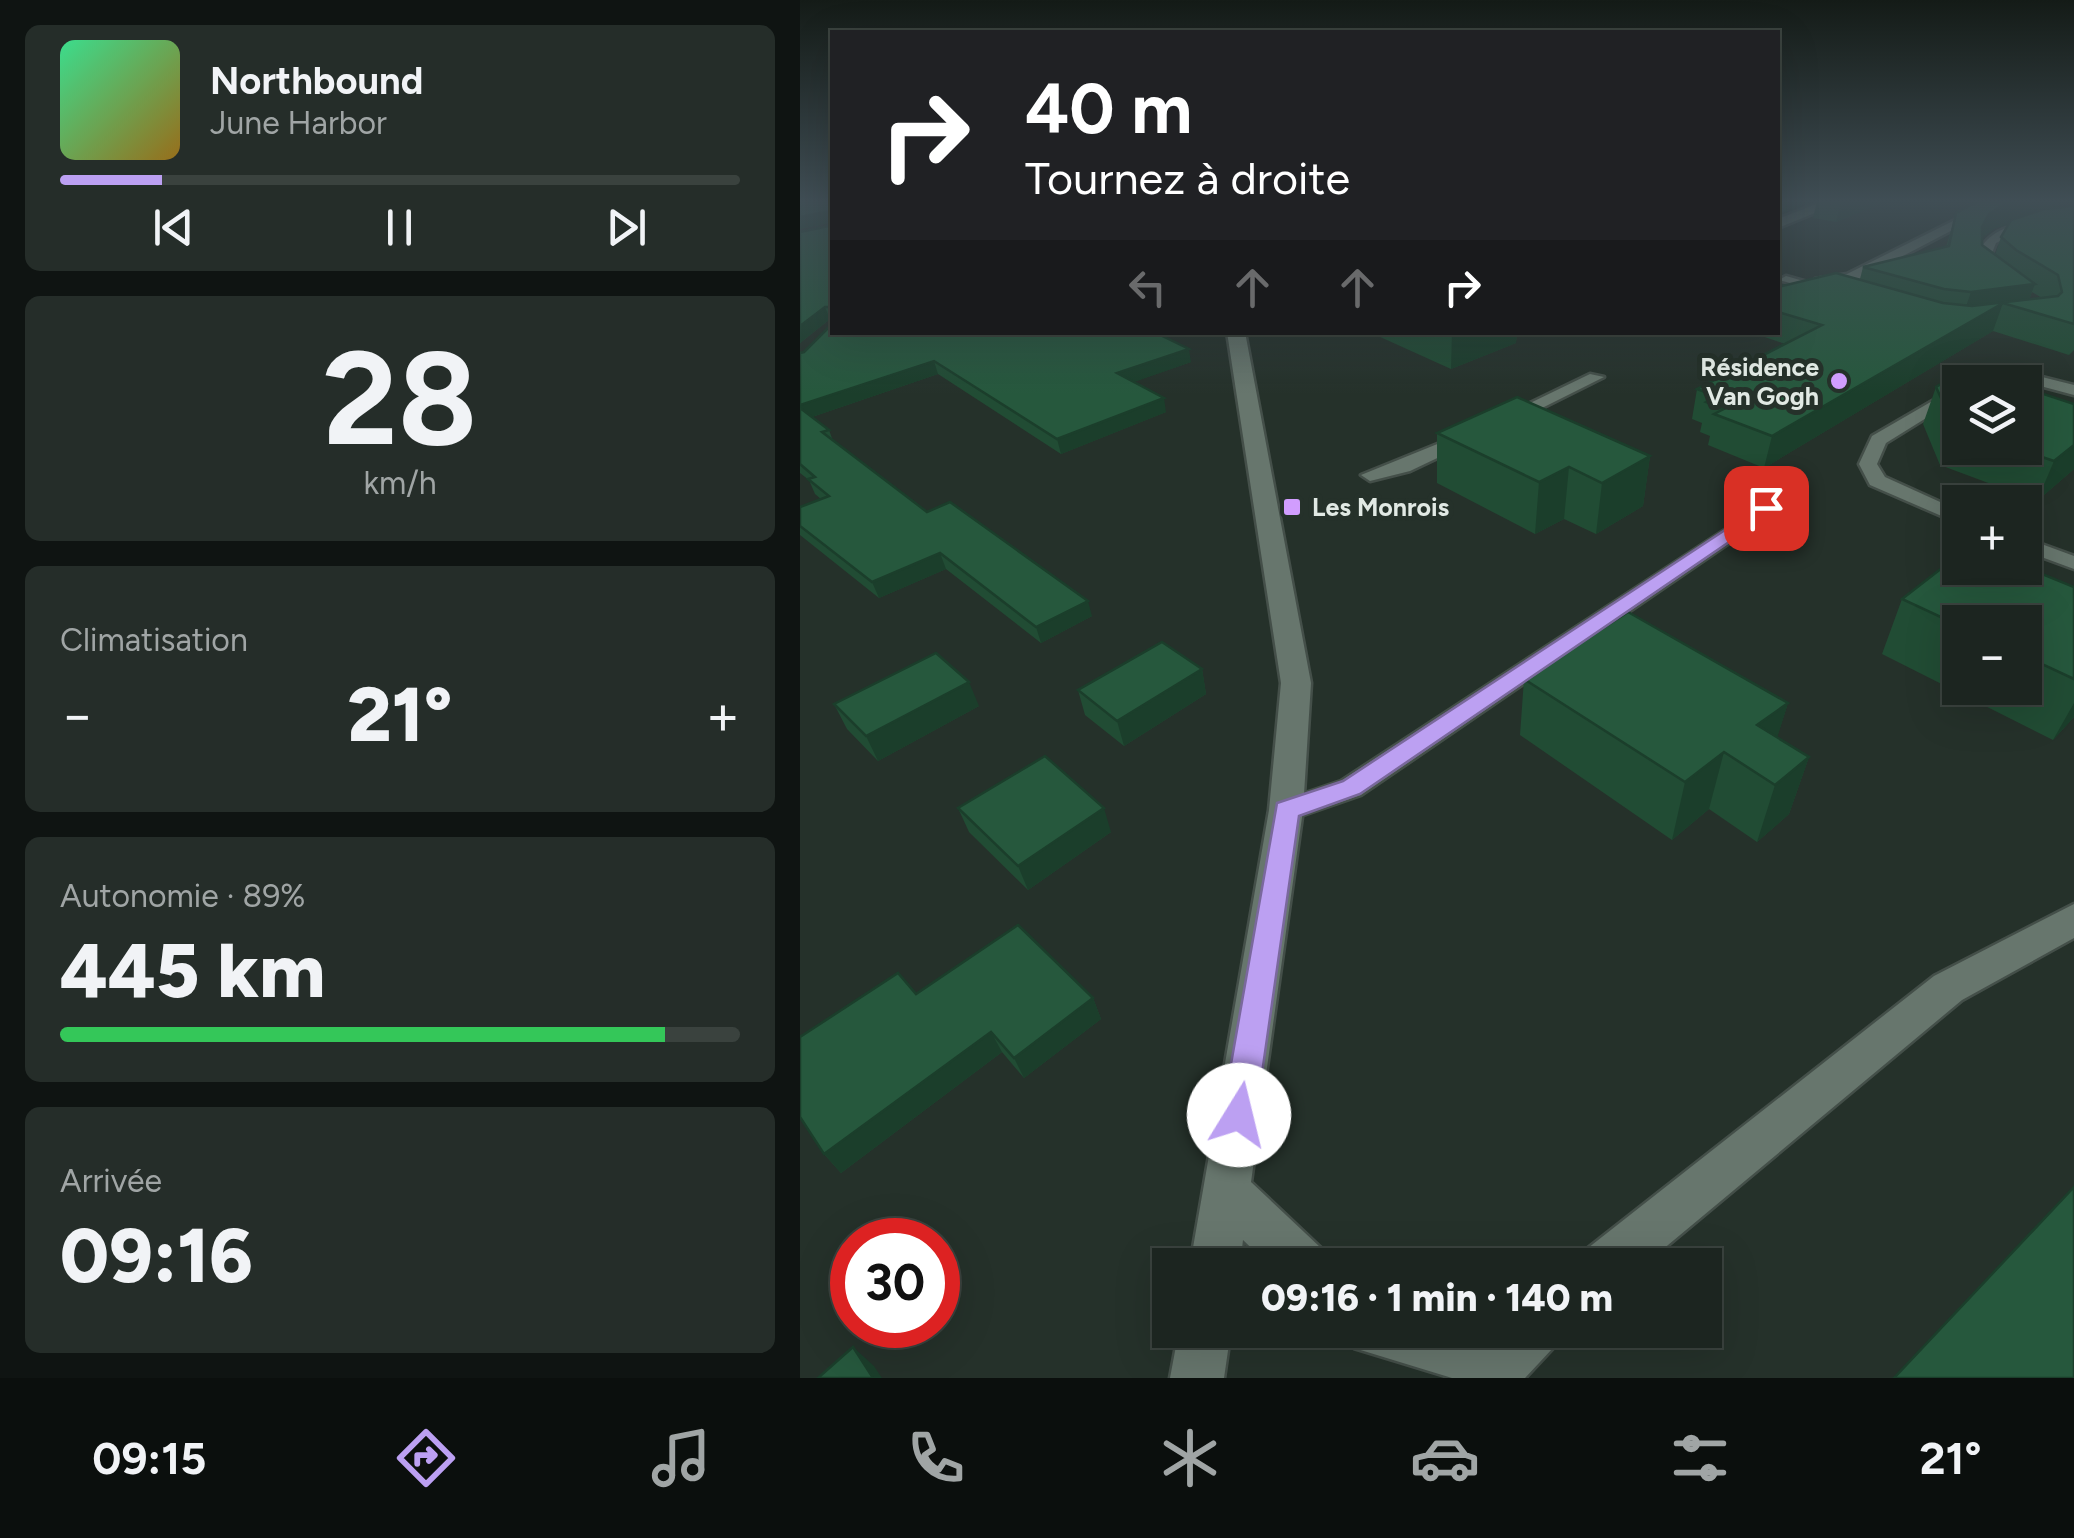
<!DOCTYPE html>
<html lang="fr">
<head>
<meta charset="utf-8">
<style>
  :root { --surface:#1c2520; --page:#252d29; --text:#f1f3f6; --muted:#a0a5a5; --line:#3a423e; --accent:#bca0f2 }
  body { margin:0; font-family:Figtree,sans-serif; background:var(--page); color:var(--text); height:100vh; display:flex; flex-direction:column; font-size:38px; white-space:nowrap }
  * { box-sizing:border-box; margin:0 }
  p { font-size:32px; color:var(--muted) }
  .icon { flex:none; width:55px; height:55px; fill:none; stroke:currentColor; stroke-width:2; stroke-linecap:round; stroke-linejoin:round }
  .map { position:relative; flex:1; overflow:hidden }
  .panel { display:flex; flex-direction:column; gap:25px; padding:25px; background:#0f1412; width:800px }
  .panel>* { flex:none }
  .banner { position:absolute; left:30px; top:30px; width:950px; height:305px; border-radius:0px; box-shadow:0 10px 40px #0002,0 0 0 2px var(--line); background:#202124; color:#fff; overflow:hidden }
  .fabs { position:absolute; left:1142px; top:365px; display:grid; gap:20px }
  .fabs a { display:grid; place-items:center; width:100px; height:100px; border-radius:0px; background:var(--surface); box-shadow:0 10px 40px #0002,0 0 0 2px var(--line); font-size:50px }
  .speed { position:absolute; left:30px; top:1218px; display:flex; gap:20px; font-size:50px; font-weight:700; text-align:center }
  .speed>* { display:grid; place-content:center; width:130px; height:130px; border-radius:50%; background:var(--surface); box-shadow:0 10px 40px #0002,0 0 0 2px var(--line); line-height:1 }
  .speed .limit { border:15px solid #d22; background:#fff; color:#111 }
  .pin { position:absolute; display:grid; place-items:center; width:85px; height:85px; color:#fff; margin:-42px; border-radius:20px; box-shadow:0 5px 15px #0006 }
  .me { position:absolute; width:110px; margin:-55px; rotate:9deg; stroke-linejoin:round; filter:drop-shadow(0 0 8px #0008) }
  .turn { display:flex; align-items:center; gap:35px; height:210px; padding:0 30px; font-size:45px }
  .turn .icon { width:130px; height:130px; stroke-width:2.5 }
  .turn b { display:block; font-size:70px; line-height:85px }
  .lanes { display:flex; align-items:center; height:95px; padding:0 30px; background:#0003; justify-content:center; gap:50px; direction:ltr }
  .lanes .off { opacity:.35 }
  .big { font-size:75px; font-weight:800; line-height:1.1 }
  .panel .widget { flex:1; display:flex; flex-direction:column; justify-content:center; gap:15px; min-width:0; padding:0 35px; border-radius:15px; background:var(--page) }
  .panel .dial { align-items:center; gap:0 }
  .dial b { font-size:130px; line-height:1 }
  .song { display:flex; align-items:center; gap:30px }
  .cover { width:120px; height:120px; border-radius:15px; background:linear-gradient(135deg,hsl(150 70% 55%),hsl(40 70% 35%)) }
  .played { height:10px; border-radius:5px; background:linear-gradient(90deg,var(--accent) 15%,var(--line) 15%) }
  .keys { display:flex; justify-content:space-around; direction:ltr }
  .heat { display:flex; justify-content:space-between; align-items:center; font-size:55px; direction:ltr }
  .charge { height:15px; border-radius:8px; background:linear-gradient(90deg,#34c759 89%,var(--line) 0) }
  .trip { position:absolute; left:352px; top:1248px; width:570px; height:100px; border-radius:0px; background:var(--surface); box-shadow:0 10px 40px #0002,0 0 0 2px var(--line); font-weight:800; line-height:100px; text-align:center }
  .menu { display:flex; height:160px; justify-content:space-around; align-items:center; background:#0b0f0d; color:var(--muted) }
  .menu .icon { width:70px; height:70px }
  .menu .active { color:var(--accent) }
  .menu b { font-size:45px; color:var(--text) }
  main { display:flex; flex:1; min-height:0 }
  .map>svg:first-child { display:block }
</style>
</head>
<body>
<main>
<section class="panel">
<div class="widget">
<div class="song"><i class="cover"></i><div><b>Northbound</b><p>June Harbor</p></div></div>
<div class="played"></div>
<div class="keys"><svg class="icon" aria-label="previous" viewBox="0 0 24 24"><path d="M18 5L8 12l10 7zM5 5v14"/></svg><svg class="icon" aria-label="pause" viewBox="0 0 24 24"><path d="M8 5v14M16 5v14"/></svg><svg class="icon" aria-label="next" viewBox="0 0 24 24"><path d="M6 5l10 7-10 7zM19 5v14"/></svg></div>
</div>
<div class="widget dial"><b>28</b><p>km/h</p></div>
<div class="widget"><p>Climatisation</p>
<div class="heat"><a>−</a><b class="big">21°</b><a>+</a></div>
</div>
<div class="widget"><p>Autonomie · 89%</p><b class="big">445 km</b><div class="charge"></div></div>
<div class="widget"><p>Arrivée</p><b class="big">09:16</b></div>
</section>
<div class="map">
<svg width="1274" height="1378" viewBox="0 0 1274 1378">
  <rect width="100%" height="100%" fill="#25312a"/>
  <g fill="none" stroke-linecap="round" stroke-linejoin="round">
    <defs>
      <g id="lane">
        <path d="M1193,201H1208L1055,281L1022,286L1031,288V294L979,280L986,276L1014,284L1015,279L1047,274Z"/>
        <path d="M1274,219V227L1219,232L1196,243L1188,263L1199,276L1197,279H1187L1174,264C1185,219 1236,221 1274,219Z"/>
        <path d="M790,374L804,377L714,422L699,418Z"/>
        <path d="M1177,374L1234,375L1274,385V395L1225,382H1163Z"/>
        <path d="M1160,385V397L1086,443L1077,464L1085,477L1160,511V524L1070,485L1059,464L1072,436Z"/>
        <path d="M667,432L676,437L673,441L610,471L570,481L561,475Z"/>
        <path d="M966,503L973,505V513L561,795L486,821L476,817L472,810L476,803L541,781Z"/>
        <path d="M1225,538L1274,556V569L1225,551Z"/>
      </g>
      <g id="street">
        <path d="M1024,201H1044L978,228V219Z"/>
        <path d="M427,332H445L511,683L503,810L451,1182L521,1248L529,1265H469L443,1240L440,1265H390L469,810L481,683Z"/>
        <path d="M1274,904V938L1162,1000L844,1265H780L788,1248L1134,976Z"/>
        <path d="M379,1330H431L424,1378H370Z"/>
        <path d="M546,1330H668L692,1337L699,1330H761L753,1348L725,1378H652L554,1348Z"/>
      </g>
    </defs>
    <!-- lane casing -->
    <use href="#lane" stroke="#444f49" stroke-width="5"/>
    <!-- street casing -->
    <use href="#street" stroke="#444f49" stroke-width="5"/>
    <!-- lane -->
    <use href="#lane" fill="#67766d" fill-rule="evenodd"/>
    <!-- street -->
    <use href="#street" fill="#67766d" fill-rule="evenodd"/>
  </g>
  <!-- wall -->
  <g fill="#214c34" fill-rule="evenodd">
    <path d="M0,201H32V319H30L0,343V232L29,226V223L0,229Z"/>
    <path d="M978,201H1013L985,212L978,211Z"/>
    <path d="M1017,201H1086L1036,222L1013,218Z"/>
    <path d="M1179,201H1260L1257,207L1274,206V350L1269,355L1193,331L964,468L908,445L910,436L900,432L902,423L892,419L897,389L985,344L950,332H978V287L1060,279L1063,267L1146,247L1156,213ZM1208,225L1201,237L1195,255L1182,245V238L1195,228ZM1232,292L1242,298L1229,300Z"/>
    <path d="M577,332H717L716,343L651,369L578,336Z"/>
    <path d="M0,353L391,362L333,382L366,412L261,454L138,374L12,417L29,430L33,441L127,512L292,616L241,643L146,569L79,598L0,535V507L21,499L15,494L9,480L0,473Z"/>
    <path d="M1160,382V448H1225L1274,404V469L1237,501L1140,465L1123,424L1136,387Z"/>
    <path d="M637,433L850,456L843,506L796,534L764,519L735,534L637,483Z"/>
    <path d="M1274,587V717L1253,740L1082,654L1102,599ZM1160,622H1225V688H1160Z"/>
    <path d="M402,669L406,694L324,746L285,715L278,690Z"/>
    <path d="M724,679L988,703L977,737L1009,757L989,814L957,842L909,809L872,840L720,735Z"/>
    <path d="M34,704L179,706L78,761L47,729Z"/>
    <path d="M158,808L311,832L228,890L169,832Z"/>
    <path d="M116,994L293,998L301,1019L224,1078L202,1052L41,1173L24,1154Z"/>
  </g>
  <!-- shaded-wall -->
  <g fill="#1b3e2b">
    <path d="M987,201H1013L985,212Z"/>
    <path d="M1043,201H1086L1036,222L1041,202Z"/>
    <path d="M1221,201H1260L1254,215L1195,228L1182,238V227L1189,214L1203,205Z"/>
    <path d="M30,211L32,222L0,229V217Z"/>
    <path d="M1235,284L1225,310L1203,303L1193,331L964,468L972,436L1162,318L1171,292Z"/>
    <path d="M25,307L30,319L0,343V326Z"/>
    <path d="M652,332H717L716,343L651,369Z"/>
    <path d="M389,349L391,362L320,387L317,373Z"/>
    <path d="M134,361L138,374L3,420L0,412V405Z"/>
    <path d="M364,398L366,412L261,454L257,439Z"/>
    <path d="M1274,445V469L1237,501L1254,461Z"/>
    <path d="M850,456L843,506L796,534L802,483Z"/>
    <path d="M769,467L764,519L735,534L739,482Z"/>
    <path d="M140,553L146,569L79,598L72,582Z"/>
    <path d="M288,601L292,616L241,643L236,627Z"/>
    <path d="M402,669L406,694L324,746L317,721Z"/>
    <path d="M169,682L179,706L78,761L66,736Z"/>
    <path d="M988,703L970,760L957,725Z"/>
    <path d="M1274,703V717L1253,740Z"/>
    <path d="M924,752L909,809L872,840L885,782Z"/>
    <path d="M1009,757L989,814L957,842L975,785Z"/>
    <path d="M304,808L311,832L228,890L218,866Z"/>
    <path d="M293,998L301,1019L224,1078L214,1058Z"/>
    <path d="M191,1032L202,1052L41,1173L24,1154Z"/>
    <path d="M53,1347L74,1366L82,1378H73Z"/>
  </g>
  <!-- building -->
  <g fill="#26583d" stroke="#1b3e2b" stroke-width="2.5">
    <path d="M0,201H32V315L30,307H25L0,326V232L29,226L30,211L0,217Z"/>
    <path d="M1179,201H1221L1203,205L1189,214L1182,227V245L1235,284L1171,292L1144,289L1063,267L1149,246L1156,213Z"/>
    <path d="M1274,206V324L1203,303L972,436L914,414L924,409L906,402L916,396L897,389L1022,325L978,312V287L1036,273L1143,303L1172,306L1258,296L1262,292L1258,275L1216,250L1201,237L1211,220L1244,209Z"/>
    <path d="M32,324V332H354L389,349L317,373L364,398L257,439L134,361L0,405V353L4,352Z"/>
    <path d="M1168,368L1210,382H1160V428L1154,427L1136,387Z"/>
    <path d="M1225,388L1274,404V445L1254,461L1215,448H1225Z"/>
    <path d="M717,397L850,456L802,483L769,467L739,482L637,433Z"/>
    <path d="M0,408L29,430L22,432L127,512L150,502L288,601L236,627L140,553L72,582L0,526V507L29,496L8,479L15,477L0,464Z"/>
    <path d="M1160,554V568L1225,567L1274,587V679L1225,656V622H1160V626L1102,599Z"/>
    <path d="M828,612L988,703L957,725L1009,757L975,785L924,752L885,782L724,679Z"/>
    <path d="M362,642L402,669L317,721L278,690Z"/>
    <path d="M136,653L169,682L66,736L34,704Z"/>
    <path d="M245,756L304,808L218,866L158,808Z"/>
    <path d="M218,925L293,998L214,1058L191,1032L24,1154L0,1117V1037L98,973L116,994Z"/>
    <path d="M1274,1187V1378H1094Z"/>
    <path d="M53,1347L73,1378H18Z"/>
  </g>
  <!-- sky -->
  <linearGradient id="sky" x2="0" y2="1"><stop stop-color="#141b17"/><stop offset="0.51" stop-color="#404e55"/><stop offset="1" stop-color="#404e55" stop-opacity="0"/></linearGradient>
  <rect width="1274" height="394" fill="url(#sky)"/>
  <!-- route -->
  <path fill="#bca0f2" stroke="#7a689d" stroke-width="2.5" d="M966,503L973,505V512L560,794L499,816L456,1115L451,1126L439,1131L427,1126L422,1115L477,803L543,781Z"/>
  <!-- markers -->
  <g fill="#d19dfe" stroke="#25312a" stroke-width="4">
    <circle cx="1039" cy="381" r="10"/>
    <rect x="482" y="497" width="20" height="20" rx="5"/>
  </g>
  <g text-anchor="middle" stroke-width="10" stroke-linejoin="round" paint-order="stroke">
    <!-- far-poi labels -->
    <g font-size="25" font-weight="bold" fill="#e1e9e4" stroke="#25312a" text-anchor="end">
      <text x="1019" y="376">Résidence<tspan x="1019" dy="29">Van Gogh</tspan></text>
      <text x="512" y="516" text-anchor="start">Les Monrois</text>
    </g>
  </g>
</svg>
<div class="fabs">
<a><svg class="icon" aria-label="layers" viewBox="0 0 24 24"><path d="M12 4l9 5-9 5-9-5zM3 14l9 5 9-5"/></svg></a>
<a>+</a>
<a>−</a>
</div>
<div class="speed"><div class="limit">30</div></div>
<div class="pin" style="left:966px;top:508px;background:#d93025"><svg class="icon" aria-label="arrive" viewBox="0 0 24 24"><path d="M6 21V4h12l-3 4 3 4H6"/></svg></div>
<svg class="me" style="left:439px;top:1115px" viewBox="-20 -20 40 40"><circle r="19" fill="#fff"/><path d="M0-13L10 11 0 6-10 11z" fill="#bca0f2"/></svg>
<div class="trip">09:16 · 1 min · 140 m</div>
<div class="banner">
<div class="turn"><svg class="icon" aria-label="right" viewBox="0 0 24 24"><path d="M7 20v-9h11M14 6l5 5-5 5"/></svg><div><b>40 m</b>Tournez à droite</div></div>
<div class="lanes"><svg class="icon off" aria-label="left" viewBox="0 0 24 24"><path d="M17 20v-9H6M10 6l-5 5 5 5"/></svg><svg class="icon off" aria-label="ahead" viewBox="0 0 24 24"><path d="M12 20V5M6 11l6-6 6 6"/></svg><svg class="icon off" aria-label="ahead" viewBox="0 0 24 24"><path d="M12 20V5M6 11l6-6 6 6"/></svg><svg class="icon" aria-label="right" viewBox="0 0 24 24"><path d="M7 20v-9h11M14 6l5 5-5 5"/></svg></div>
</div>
</div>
</main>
<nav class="menu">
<b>09:15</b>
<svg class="icon active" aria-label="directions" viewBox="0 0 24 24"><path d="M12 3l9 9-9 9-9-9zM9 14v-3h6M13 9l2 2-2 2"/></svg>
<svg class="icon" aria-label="music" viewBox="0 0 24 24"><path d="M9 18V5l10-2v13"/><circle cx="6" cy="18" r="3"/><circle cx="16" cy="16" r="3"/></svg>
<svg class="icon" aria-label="phone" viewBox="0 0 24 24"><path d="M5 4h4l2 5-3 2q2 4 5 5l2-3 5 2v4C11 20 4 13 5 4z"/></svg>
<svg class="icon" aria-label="climate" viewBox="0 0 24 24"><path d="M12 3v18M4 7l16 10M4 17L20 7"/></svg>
<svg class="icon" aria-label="car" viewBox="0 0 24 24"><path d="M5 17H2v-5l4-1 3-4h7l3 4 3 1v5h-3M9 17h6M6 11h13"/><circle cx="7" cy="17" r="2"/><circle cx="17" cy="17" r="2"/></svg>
<svg class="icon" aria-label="filters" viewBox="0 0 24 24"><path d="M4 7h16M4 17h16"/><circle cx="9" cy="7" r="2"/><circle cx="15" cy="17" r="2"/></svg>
<b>21°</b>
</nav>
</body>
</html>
